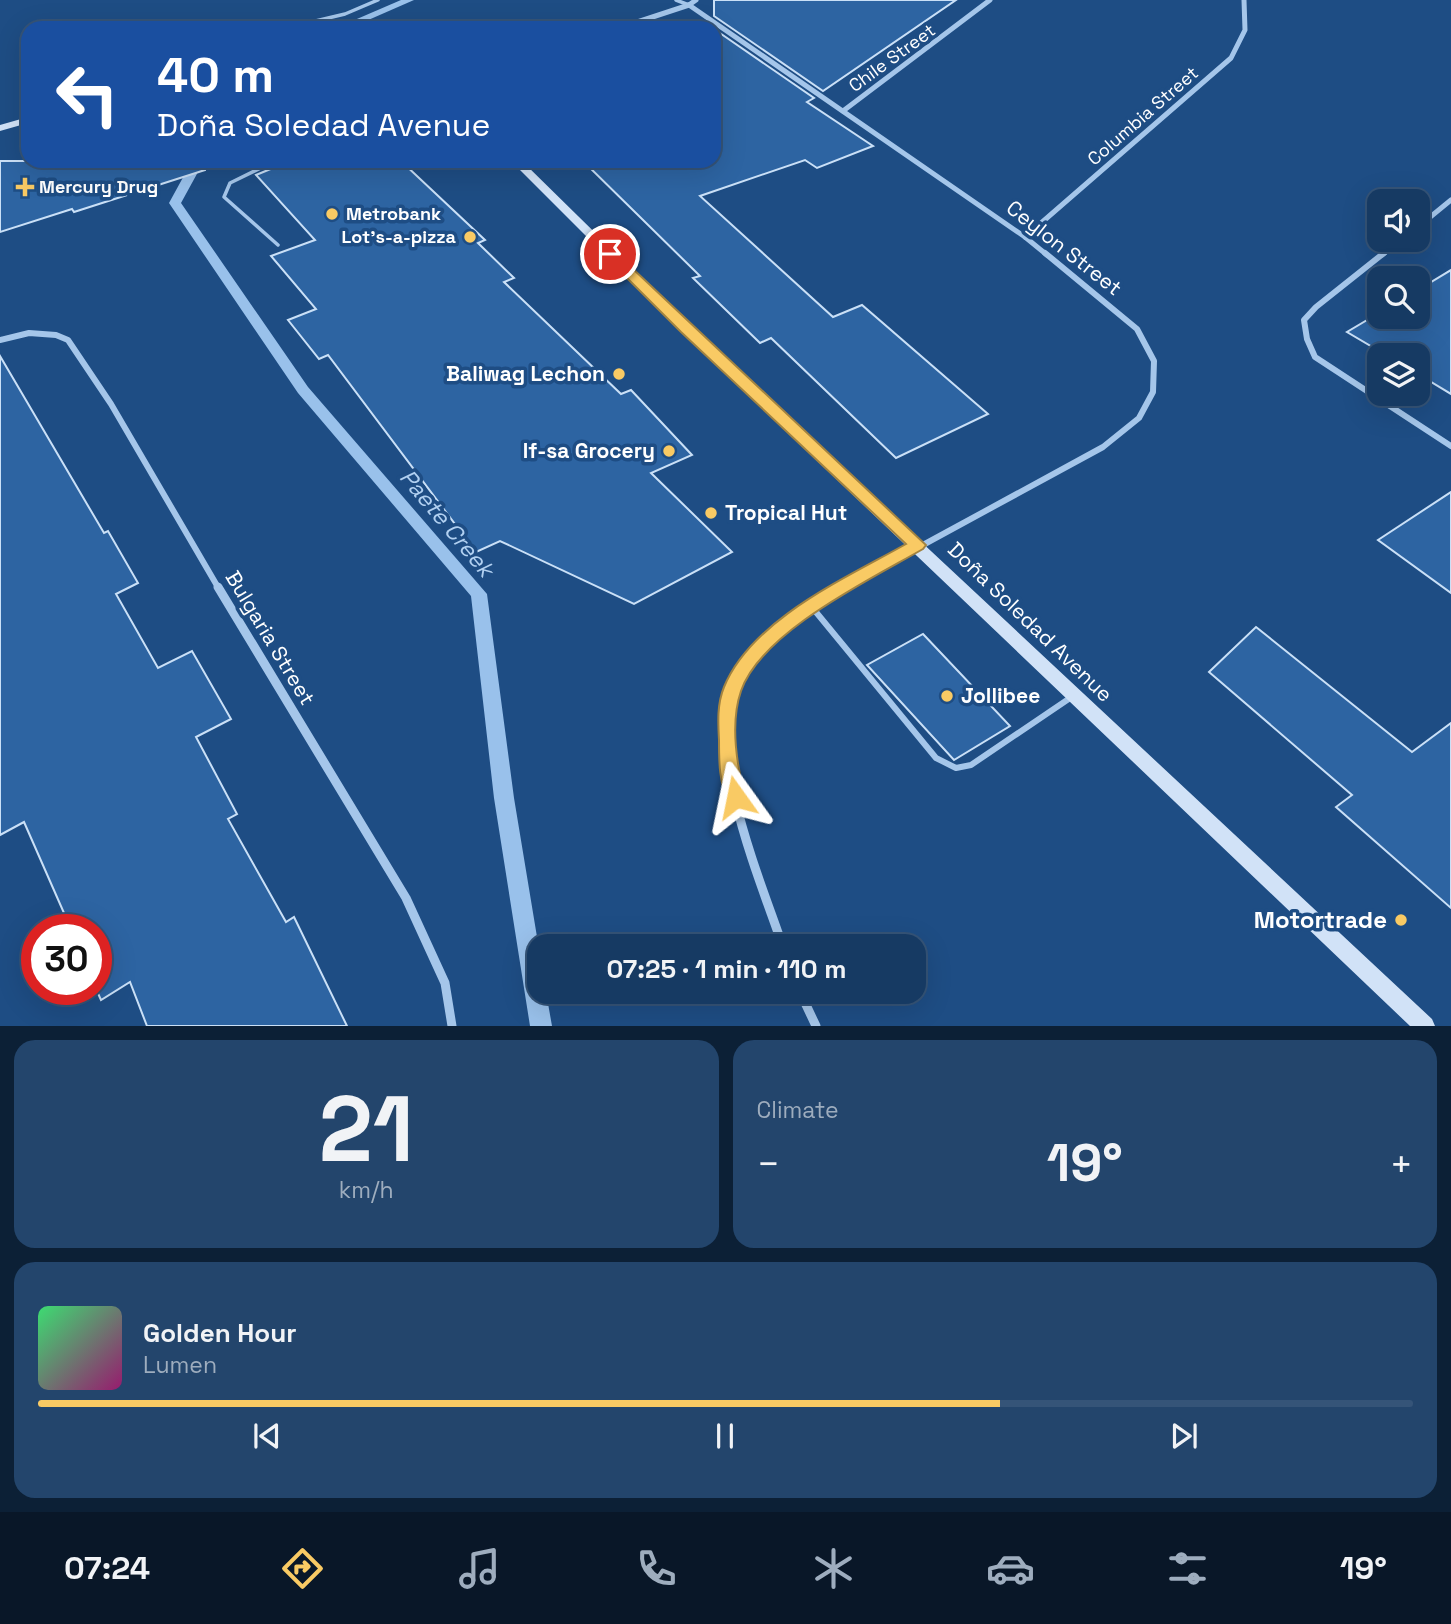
<!DOCTYPE html>
<html lang="en">
<head>
<meta charset="utf-8">
<style>
  :root { --surface:#163a63; --page:#23456c; --text:#f1f3f6; --muted:#9eadbe; --line:#355478; --accent:#f9ca64 }
  body { margin:0; font-family:"Space Grotesk",sans-serif; background:var(--page); color:var(--text); height:100vh; display:flex; flex-direction:column; font-size:26px; white-space:nowrap }
  * { box-sizing:border-box; margin:0 }
  p { font-size:23px; color:var(--muted) }
  .icon { flex:none; width:38px; height:38px; fill:none; stroke:currentColor; stroke-width:2; stroke-linecap:round; stroke-linejoin:round }
  .map { position:relative; height:1026px; overflow:hidden }
  .drawer { display:flex; flex-direction:column; gap:14px; padding:14px; background:#0c2036; flex:1 }
  .drawer>* { flex:none }
  .hud { position:absolute; left:21px; top:21px; width:700px; height:147px; border-radius:21px; box-shadow:0 7px 28px #0002,0 0 0 2px var(--line); background:#1a4fa0; color:#fff; overflow:hidden }
  .tools { position:absolute; left:1367px; top:189px; display:grid; gap:14px }
  .tools a { display:grid; place-items:center; width:63px; height:63px; border-radius:14px; background:var(--surface); box-shadow:0 7px 28px #0002,0 0 0 2px var(--line); font-size:35px }
  .speed { position:absolute; left:21px; top:914px; display:flex; gap:14px; font-size:35px; font-weight:700; text-align:center }
  .speed>* { display:grid; place-content:center; width:91px; height:91px; border-radius:50%; background:var(--surface); box-shadow:0 7px 28px #0002,0 0 0 2px var(--line); line-height:1 }
  .speed .limit { border:10px solid #d22; background:#fff; color:#111 }
  .pin { position:absolute; display:grid; place-items:center; width:60px; height:60px; color:#fff; margin:-30px; border:4px solid #fff; border-radius:50%; box-shadow:0 2px 7px #0007 }
  .me { position:absolute; width:77px; margin:-38px; rotate:348deg; stroke-linejoin:round; filter:drop-shadow(0 0 5px #0008) }
  .turn { display:flex; align-items:center; gap:24px; height:147px; padding:0 21px; font-size:32px }
  .turn .icon { width:91px; height:91px; stroke-width:2.5 }
  .turn b { display:block; font-size:49px; line-height:60px }
  .big { font-size:52px; font-weight:700; line-height:1.1 }
  .drawer .widget { flex:1; display:flex; flex-direction:column; justify-content:center; gap:10px; min-width:0; padding:0 24px; border-radius:21px; background:var(--page) }
  .drawer .dial { align-items:center; gap:0 }
  .dial b { font-size:91px; line-height:1 }
  .song { display:flex; align-items:center; gap:21px }
  .cover { width:84px; height:84px; border-radius:10px; background:linear-gradient(135deg,hsl(140 70% 55%),hsl(320 70% 35%)) }
  .played { height:7px; border-radius:4px; background:linear-gradient(90deg,var(--accent) 70%,var(--line) 70%) }
  .keys { display:flex; justify-content:space-around; direction:ltr }
  .heat { display:flex; justify-content:space-between; align-items:center; font-size:38px; direction:ltr }
  .drawer .tiles { flex:1; display:grid; gap:14px; grid-template-columns:1fr 1fr }
  .widget:last-child { grid-column:span 2 }
  .trip { position:absolute; left:527px; top:934px; width:399px; height:70px; border-radius:21px; background:var(--surface); box-shadow:0 7px 28px #0002,0 0 0 2px var(--line); font-weight:700; line-height:70px; text-align:center }
  .dock { display:flex; height:112px; justify-content:space-around; align-items:center; background:#091728; color:var(--muted) }
  .dock .icon { width:49px; height:49px }
  .dock .selected { color:var(--accent) }
  .dock b { font-size:32px; color:var(--text) }
  .map>svg:first-child { display:block }
</style>
</head>
<body>
<div class="map">
<svg width="1451" height="1026" viewBox="0 0 1451 1026">
  <rect width="100%" height="100%" fill="#1e4d84"/>
  <g fill="none" stroke-linecap="round" stroke-linejoin="round">
    <!-- stream -->
    <g fill="#99c1eb" fill-rule="evenodd">
      <path d="M401,0H414L350,28H336Z"/>
      <path d="M192,161H204L181,203L308,387L487,594L514,798L539,949V992H546L552,1026H530L494,798L471,596L298,393L169,203Z"/>
    </g>
  </g>
  <!-- building -->
  <g fill="#2d64a2" stroke="#cae0f7" stroke-width="2">
    <path d="M714,0H956L823,91L714,16Z"/>
    <path d="M714,29L814,98L807,102L873,146L817,168L805,160L700,196L833,317L862,305L988,414L896,458L771,338L760,343L693,278L700,276L583,161H714Z"/>
    <path d="M0,161H204L205,170L74,212L72,209L0,232Z"/>
    <path d="M290,161H401L485,240L478,243L514,278L504,282L621,394L631,390L692,455L651,473L732,552L634,604L500,541L476,552L328,355L319,359L288,320L316,309L271,256L315,240L256,175Z"/>
    <path d="M1451,270V394L1418,374V355H1386L1347,332L1379,313V317H1418V290Z"/>
    <path d="M0,356L104,533L108,531L138,583L116,594L158,668L192,651L231,719L196,737L237,814L228,819L286,922L294,917L347,1026H147L130,982L101,1000L96,989V929H71L24,822L0,835Z"/>
    <path d="M1451,492V593L1378,540Z"/>
    <path d="M1256,627L1412,752L1451,723V908L1336,807L1352,795L1209,672Z"/>
    <path d="M923,634L1010,726L954,760L867,665Z"/>
  </g>
  <g fill="none" stroke-linecap="round" stroke-linejoin="round">
    <!-- service-far1 -->
    <g stroke="#a5c6ea" stroke-width="3.5">
      <path d="M676,0L689,5"/>
      <path d="M286,28L345,14L378,0"/>
      <path d="M275,161L230,183L224,197L278,245"/>
    </g>
    <!-- service -->
    <path stroke="#a5c6ea" stroke-width="6" d="M811,606L936,758L956,768L971,765L1073,696"/>
    <!-- minor-far2 -->
    <g stroke="#a5c6ea" stroke-width="5">
      <path d="M689,5L1025,237L1047,255"/>
      <path d="M619,28L689,5L696,0"/>
      <path d="M843,111L990,0"/>
      <path d="M1418,227L1451,200"/>
      <path d="M1025,237L1231,58L1245,30L1244,0"/>
      <path d="M1382,255L1401,240"/>
    </g>
    <!-- minor-far1 -->
    <g stroke="#a5c6ea" stroke-width="6">
      <path d="M1384,253L1316,307L1304,320L1307,339L1315,357L1451,446"/>
      <path d="M0,340L29,333L56,335L68,340L111,404L219,589"/>
      <path d="M842,589L1103,447L1139,418L1153,392L1154,361L1137,329L1045,253"/>
    </g>
    <!-- minor -->
    <g stroke="#a5c6ea" stroke-width="9">
      <path d="M218,587L406,898L445,983L452,1026"/>
      <path d="M783,947C760,879 708,759 733,690C748,646 806,609 845,587"/>
      <path d="M800,992L816,1026"/>
    </g>
    <!-- secondary -->
    <g fill="#d1e2f7" fill-rule="evenodd">
      <path d="M28,117V123L0,131V125Z"/>
      <path d="M511,161H522L690,326L1432,1019L1435,1026H1410L682,332Z"/>
    </g>
  </g>
  <!-- route -->
  <path fill="#f9ca64" stroke="#a28341" stroke-width="2" d="M610,250L615,252L926,545L923,549C871,579 761,632 741,691C730,723 737,766 745,797L742,803L736,805L729,803C719,783 719,762 719,740C718,722 717,704 724,687C752,619 846,578 906,544L681,332L606,257L604,254Z"/>
  <!-- markers -->
  <g fill="#f9ca64" stroke="#1e4d84" stroke-width="2.5">
    <path d="M21.5 176.5h7v7h7v7h-7v7h-7v-7h-7v-7h7z"/>
    <circle cx="332" cy="214" r="7"/>
    <circle cx="470" cy="237" r="7"/>
    <circle cx="619" cy="374" r="7"/>
    <circle cx="669" cy="451" r="7"/>
    <circle cx="711" cy="513" r="7"/>
    <circle cx="947" cy="696" r="7"/>
    <circle cx="1401" cy="920" r="7"/>
  </g>
  <g text-anchor="middle" stroke-width="7" stroke-linejoin="round" paint-order="stroke">
    <!-- far-street labels -->
    <g font-size="18" fill="#fff" stroke="#1e4d84">
      <text transform="translate(892 58) rotate(-36)" y="6">Chile Street</text>
      <text transform="translate(1143 116) rotate(-41)" y="6">Columbia Street</text>
    </g>
    <!-- far-poi labels -->
    <g font-size="18" font-weight="bold" fill="#fff" stroke="#1e4d84" text-anchor="start">
      <text x="39" y="193">Mercury Drug</text>
      <text x="346" y="220">Metrobank</text>
      <text x="456" y="243" text-anchor="end">Lot's-a-pizza</text>
    </g>
    <!-- street labels -->
    <g font-size="21" fill="#fff" stroke="#1e4d84">
      <text transform="translate(1064 248) rotate(38)" y="7">Ceylon Street</text>
      <text transform="translate(1030 622) rotate(44)" y="7">Doña Soledad Avenue</text>
      <text transform="translate(270 638) rotate(59)" y="7">Bulgaria Street</text>
    </g>
    <!-- poi labels -->
    <g font-size="21" font-weight="bold" fill="#fff" stroke="#1e4d84" text-anchor="end">
      <text x="605" y="381">Baliwag Lechon</text>
      <text x="655" y="458">If-sa Grocery</text>
      <text x="725" y="520" text-anchor="start">Tropical Hut</text>
      <text x="961" y="703" text-anchor="start">Jollibee</text>
    </g>
    <!-- water labels -->
    <g font-size="23" font-style="italic" fill="#b1d0f1" stroke="#1e4d84">
      <text transform="translate(447 523) rotate(50)" y="8">Paete Creek</text>
    </g>
    <!-- near-poi labels -->
    <g font-size="24" font-weight="bold" fill="#fff" stroke="#1e4d84" text-anchor="end">
      <text x="1387" y="928">Motortrade</text>
    </g>
  </g>
</svg>
<div class="tools">
<a><svg class="icon" aria-label="sound" viewBox="0 0 24 24"><path d="M4 9h4l5-4v14l-5-4H4zM17 9q2 3 0 6"/></svg></a>
<a><svg class="icon" aria-label="search" viewBox="0 0 24 24"><circle cx="10" cy="10" r="6"/><path d="M15 15l6 6"/></svg></a>
<a><svg class="icon" aria-label="layers" viewBox="0 0 24 24"><path d="M12 4l9 5-9 5-9-5zM3 14l9 5 9-5"/></svg></a>
</div>
<div class="speed"><div class="limit">30</div></div>
<div class="pin" style="left:610px;top:254px;background:#d93025"><svg class="icon" aria-label="arrive" viewBox="0 0 24 24"><path d="M6 21V4h12l-3 4 3 4H6"/></svg></div>
<svg class="me" style="left:736px;top:797px" viewBox="-20 -20 40 40"><path d="M0-17L14 15 0 8-14 15z" fill="#f9ca64" stroke="#fff" stroke-width="4"/></svg>
<div class="trip">07:25 · 1 min · 110 m</div>
<div class="hud">
<div class="turn"><svg class="icon" aria-label="left" viewBox="0 0 24 24"><path d="M17 20v-9H6M10 6l-5 5 5 5"/></svg><div><b>40 m</b>Doña Soledad Avenue</div></div>
</div>
</div>
<section class="drawer">
<div class="tiles">
<div class="widget dial"><b>21</b><p>km/h</p></div>
<div class="widget"><p>Climate</p>
<div class="heat"><a>−</a><b class="big">19°</b><a>+</a></div>
</div>
<div class="widget">
<div class="song"><i class="cover"></i><div><b>Golden Hour</b><p>Lumen</p></div></div>
<div class="played"></div>
<div class="keys"><svg class="icon" aria-label="previous" viewBox="0 0 24 24"><path d="M18 5L8 12l10 7zM5 5v14"/></svg><svg class="icon" aria-label="pause" viewBox="0 0 24 24"><path d="M8 5v14M16 5v14"/></svg><svg class="icon" aria-label="next" viewBox="0 0 24 24"><path d="M6 5l10 7-10 7zM19 5v14"/></svg></div>
</div>
</div>
</section>
<nav class="dock">
<b>07:24</b>
<svg class="icon selected" aria-label="directions" viewBox="0 0 24 24"><path d="M12 3l9 9-9 9-9-9zM9 14v-3h6M13 9l2 2-2 2"/></svg>
<svg class="icon" aria-label="music" viewBox="0 0 24 24"><path d="M9 18V5l10-2v13"/><circle cx="6" cy="18" r="3"/><circle cx="16" cy="16" r="3"/></svg>
<svg class="icon" aria-label="phone" viewBox="0 0 24 24"><path d="M5 4h4l2 5-3 2q2 4 5 5l2-3 5 2v4C11 20 4 13 5 4z"/></svg>
<svg class="icon" aria-label="climate" viewBox="0 0 24 24"><path d="M12 3v18M4 7l16 10M4 17L20 7"/></svg>
<svg class="icon" aria-label="car" viewBox="0 0 24 24"><path d="M5 17H2v-5l4-1 3-4h7l3 4 3 1v5h-3M9 17h6M6 11h13"/><circle cx="7" cy="17" r="2"/><circle cx="17" cy="17" r="2"/></svg>
<svg class="icon" aria-label="filters" viewBox="0 0 24 24"><path d="M4 7h16M4 17h16"/><circle cx="9" cy="7" r="2"/><circle cx="15" cy="17" r="2"/></svg>
<b>19°</b>
</nav>
</body>
</html>
